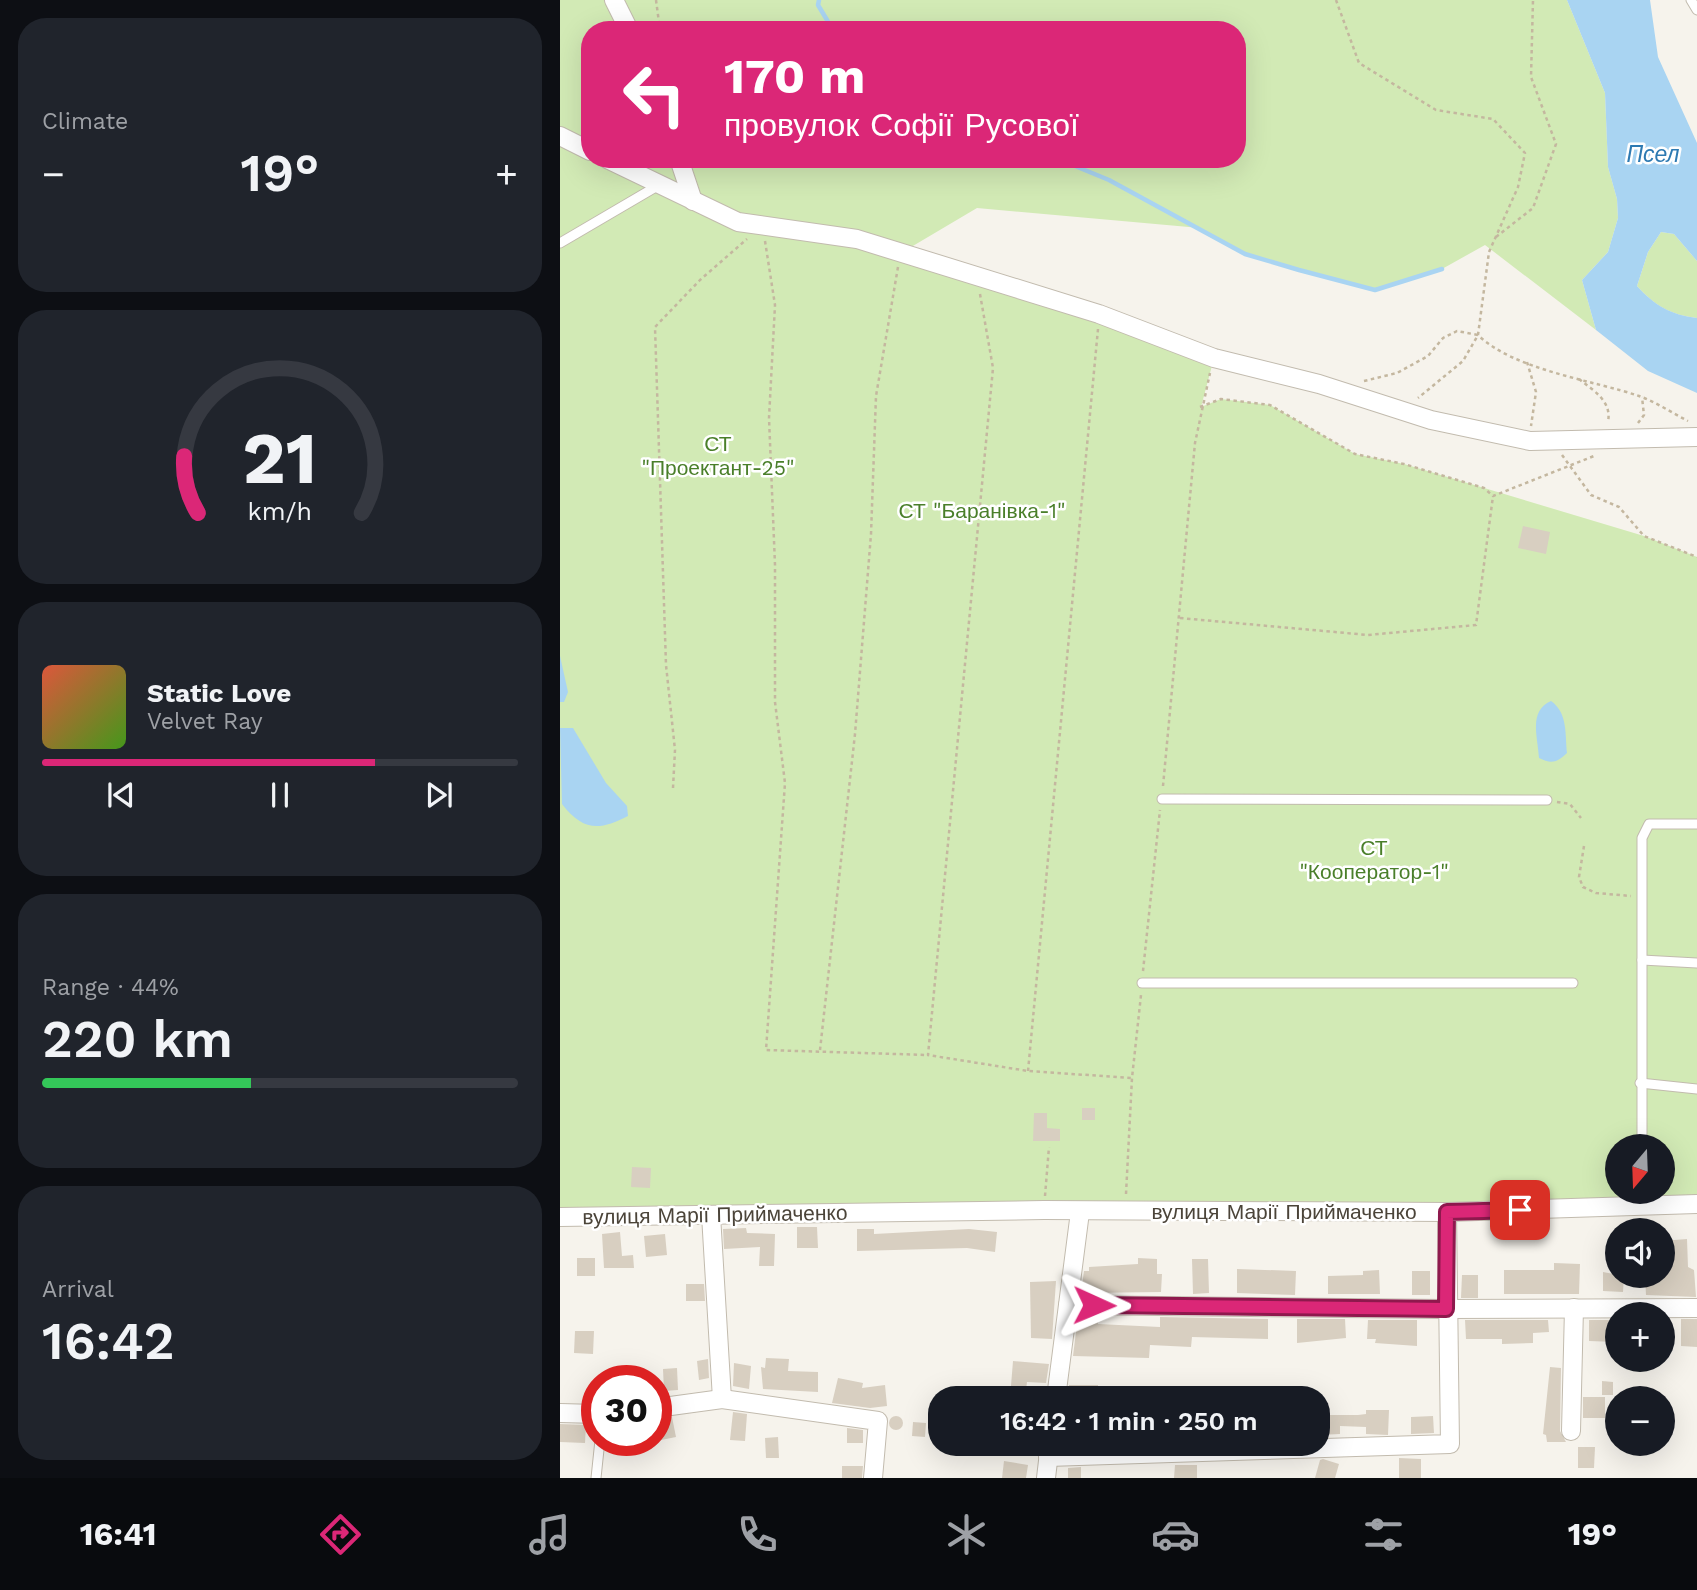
<!DOCTYPE html>
<html lang="en">
<head>
<meta charset="utf-8">
<style>
  :root { --surface:#171b24; --page:#20242c; --text:#f1f3f6; --muted:#9ea1a6; --line:#363941; --accent:#db2777 }
  body { margin:0; font-family:"Work Sans",sans-serif; background:var(--page); color:var(--text); height:100vh; display:flex; flex-direction:column; font-size:26px; white-space:nowrap }
  * { box-sizing:border-box; margin:0 }
  p { font-size:23px; color:var(--muted) }
  .icon { flex:none; width:38px; height:38px; fill:none; stroke:currentColor; stroke-width:2; stroke-linecap:round; stroke-linejoin:round }
  .map { position:relative; flex:1; overflow:hidden }
  .details { display:flex; flex-direction:column; gap:18px; padding:18px; background:#0d0f14; width:560px }
  .details>* { flex:none }
  .guide { position:absolute; left:21px; top:21px; width:665px; height:147px; border-radius:28px; box-shadow:0 7px 28px #0002; background:#db2777; color:#fff; overflow:hidden }
  .needle { width:46px; rotate:199deg }
  .fabs { position:absolute; left:1045px; top:1134px; display:grid; gap:14px }
  .fabs a { display:grid; place-items:center; width:70px; height:70px; border-radius:50%; background:var(--surface); box-shadow:0 7px 28px #0002; font-size:35px }
  .speed { position:absolute; left:21px; top:1365px; display:flex; gap:14px; font-size:35px; font-weight:700; text-align:center }
  .speed>* { display:grid; place-content:center; width:91px; height:91px; border-radius:50%; background:var(--surface); box-shadow:0 7px 28px #0002; line-height:1 }
  .speed .limit { border:10px solid #d22; background:#fff; color:#111 }
  .pin { position:absolute; display:grid; place-items:center; width:60px; height:60px; color:#fff; margin:-30px; border-radius:14px; box-shadow:0 4px 10px #0006 }
  .me { position:absolute; width:77px; margin:-38px; rotate:91deg; stroke-linejoin:round; filter:drop-shadow(0 0 5px #0008) }
  .turn { display:flex; align-items:center; gap:24px; height:147px; padding:0 28px; font-size:32px }
  .turn .icon { width:91px; height:91px; stroke-width:2.5 }
  .turn b { display:block; font-size:49px; line-height:60px }
  .big { font-size:52px; font-weight:600; line-height:1.1 }
  .details .widget { flex:1; display:flex; flex-direction:column; justify-content:center; gap:10px; min-width:0; padding:0 24px; border-radius:28px; background:var(--page) }
  .details .dial { align-items:center; gap:0 }
  .dial svg { height:182px; overflow:visible; fill:none; stroke:var(--line); stroke-width:7; stroke-linecap:round; text-anchor:middle }
  .dial text { fill:var(--text); stroke:none }
  .song { display:flex; align-items:center; gap:21px }
  .cover { width:84px; height:84px; border-radius:10px; background:linear-gradient(135deg,hsl(10 70% 55%),hsl(100 70% 35%)) }
  .played { height:7px; border-radius:4px; background:linear-gradient(90deg,var(--accent) 70%,var(--line) 70%) }
  .keys { display:flex; justify-content:space-around; direction:ltr }
  .heat { display:flex; justify-content:space-between; align-items:center; font-size:38px; direction:ltr }
  .charge { height:10px; border-radius:5px; background:linear-gradient(90deg,#34c759 44%,var(--line) 0) }
  .trip { position:absolute; left:368px; top:1386px; width:402px; height:70px; border-radius:28px; background:var(--surface); box-shadow:0 7px 28px #0002; font-weight:600; line-height:70px; text-align:center }
  .dock { display:flex; height:112px; justify-content:space-around; align-items:center; background:#090b0e; color:var(--muted) }
  .dock .icon { width:49px; height:49px }
  .dock .current { color:var(--accent) }
  .dock b { font-size:32px; color:var(--text) }
  main { display:flex; flex:1; min-height:0 }
  .map>svg:first-child { display:block }
</style>
</head>
<body>
<main>
<section class="details">
<div class="widget"><p>Climate</p>
<div class="heat"><a>−</a><b class="big">19°</b><a>+</a></div>
</div>
<div class="widget dial"><svg viewBox="0 0 100 80">
<path d="M14 69A42 42 0 1 1 86 69"/>
<path d="M14 69A42 42 0 0 1 8 44" stroke="#db2777"/>
<text x="50" y="56" font-size="32" font-weight="700">21</text>
<text x="50" y="72" font-size="11">km/h</text>
</svg></div>
<div class="widget">
<div class="song"><i class="cover"></i><div><b>Static Love</b><p>Velvet Ray</p></div></div>
<div class="played"></div>
<div class="keys"><svg class="icon" aria-label="previous" viewBox="0 0 24 24"><path d="M18 5L8 12l10 7zM5 5v14"/></svg><svg class="icon" aria-label="pause" viewBox="0 0 24 24"><path d="M8 5v14M16 5v14"/></svg><svg class="icon" aria-label="next" viewBox="0 0 24 24"><path d="M6 5l10 7-10 7zM19 5v14"/></svg></div>
</div>
<div class="widget"><p>Range · 44%</p><b class="big">220 km</b><div class="charge"></div></div>
<div class="widget"><p>Arrival</p><b class="big">16:42</b></div>
</section>
<div class="map">
<svg width="1137" height="1478" viewBox="0 0 1137 1478">
  <rect width="100%" height="100%" fill="#f6f3ec"/>
  <!-- green -->
  <g fill="#d2eab5" fill-rule="evenodd">
    <path d="M0,0H1007L1045,93L1048,167L1057,199L1058,218L1048,252L1022,280L1036,330L925,245L882,269L815,290L685,254L640,228L417,208L341,253L654,358L641,407L661,399L710,405L795,454L844,464L1084,536L1137,557V1204L0,1217ZM30,30H677V159H30ZM1057,1146H1102V1192H1057Z"/>
    <path d="M1101,232L1114,234L1137,261V318C1110,315 1094,305 1077,286L1088,252Z"/>
  </g>
  <!-- water -->
  <g fill="#a9d4f2">
    <path d="M1007,0H1090L1098,57L1137,143V261L1114,234L1101,232L1088,252L1077,286C1094,305 1111,315 1137,318V393L1088,371L1036,330L1022,280L1048,252L1058,218L1057,199L1048,167L1045,93Z"/>
    <path d="M0,656L8,692L4,702H0Z"/>
    <path d="M991,701C1008,713 1005,734 1007,753C997,763 991,764 979,758C978,737 968,711 991,701Z"/>
    <path d="M0,728H13L46,783L67,806L68,816C39,831 23,831 2,804Z"/>
  </g>
  <g fill="none" stroke-linecap="round" stroke-linejoin="round">
    <!-- stream -->
    <g stroke="#a9d4f2" stroke-width="4.5">
      <path d="M259,0L258,5L273,30"/>
      <path d="M498,159L549,180L685,254L739,270L815,290L882,269"/>
    </g>
  </g>
  <!-- building -->
  <g fill="#d8cfc1">
    <path d="M963,526L990,532L986,554L958,548Z"/>
    <rect x="522" y="1108" width="13" height="12"/>
    <path d="M474,1113H487V1128L500,1129V1141H473Z"/>
    <path d="M72,1167L91,1168L90,1188L71,1187Z"/>
    <path d="M237,1227H257L258,1248H237Z"/>
    <path d="M186,1228L187,1233L215,1234L214,1266H199L200,1247L164,1249L163,1229Z"/>
    <path d="M297,1229H314V1234L409,1229L437,1232L435,1252L407,1248L297,1251Z"/>
    <path d="M60,1232L62,1256L73,1255L74,1268H44L42,1234Z"/>
    <path d="M105,1234L107,1255L86,1257L84,1236Z"/>
    <path d="M1127,1239L1128,1267L1134,1270L1136,1297L1086,1295L1085,1276H1102V1241Z"/>
    <rect x="17" y="1258" width="18" height="18"/>
    <path d="M578,1258L597,1259V1274H602L601,1292L521,1293L524,1271H529V1267L578,1264Z"/>
    <path d="M632,1259H648L649,1293L633,1294Z"/>
    <path d="M994,1263L1020,1264L1019,1294H944V1270H994Z"/>
    <path d="M677,1269L736,1271L735,1295L677,1293Z"/>
    <path d="M819,1270L820,1294H768V1276L803,1275V1271Z"/>
    <rect x="852" y="1271" width="18" height="24"/>
    <path d="M1043,1272L1064,1276L1063,1292L1043,1291Z"/>
    <path d="M902,1275H918V1298H901Z"/>
    <path d="M496,1281L492,1339L471,1338L470,1282Z"/>
    <path d="M126,1284H144L145,1301H126Z"/>
    <path d="M518,1316L538,1317V1324L600,1327V1317L708,1319V1339L632,1337L631,1347L590,1345L589,1358L513,1356Z"/>
    <path d="M737,1319H785L786,1338L737,1343Z"/>
    <path d="M1121,1319H1137V1347L1121,1346Z"/>
    <path d="M808,1320H857V1346L815,1343L816,1339H807Z"/>
    <path d="M905,1320H988L989,1332L973,1333V1343L942,1344V1339H906Z"/>
    <path d="M1029,1320H1057L1056,1342L1029,1341Z"/>
    <path d="M15,1331H34L33,1354L14,1353Z"/>
    <path d="M206,1358L229,1359L228,1371L258,1372V1392L203,1389L201,1367L205,1368Z"/>
    <path d="M148,1359L149,1378L139,1380L137,1361Z"/>
    <path d="M453,1361L489,1364L486,1383L467,1382L465,1398H450Z"/>
    <path d="M174,1363L191,1366L189,1389L173,1386Z"/>
    <path d="M990,1367L1001,1368L1000,1431L1006,1442H987L986,1435L983,1434Z"/>
    <path d="M117,1368L118,1390L104,1391L103,1369Z"/>
    <path d="M278,1378L303,1383L302,1388L325,1385L327,1406L310,1408L272,1403Z"/>
    <path d="M1042,1381L1053,1382V1395H1042Z"/>
    <rect x="509" y="1385" width="29" height="13"/>
    <rect x="1023" y="1397" width="22" height="21"/>
    <path d="M806,1410H829L828,1435L806,1434V1427L780,1426V1434L759,1435V1415H798L806,1414Z"/>
    <path d="M173,1412L187,1414L185,1441L170,1440Z"/>
    <circle cx="336" cy="1423" r="7"/>
    <path d="M873,1416L874,1433L851,1434V1417Z"/>
    <path d="M112,1417L116,1437L96,1441V1419Z"/>
    <path d="M353,1422L366,1423L365,1437L352,1436Z"/>
    <path d="M0,1424L26,1425L25,1443L0,1442Z"/>
    <path d="M287,1428L303,1430V1443H287Z"/>
    <path d="M218,1437L219,1458H206L205,1438Z"/>
    <path d="M1018,1447H1035L1034,1468H1018Z"/>
    <path d="M839,1458L861,1459V1478H839Z"/>
    <path d="M763,1459L779,1464L775,1478H755L760,1460Z"/>
    <path d="M444,1461L468,1465L466,1478H442Z"/>
    <path d="M615,1465H637V1478H614Z"/>
    <path d="M282,1466H303L302,1478H282Z"/>
    <path d="M521,1467V1478H508V1468Z"/>
  </g>
  <g fill="none" stroke-linecap="round" stroke-linejoin="round">
    <defs>
      <g id="lane">
        <path d="M1131,0L1137,10"/>
        <path d="M0,243L99,185"/>
        <path d="M602,799L987,800"/>
        <path d="M1082,960L1137,963"/>
        <path d="M582,983H1013"/>
        <path d="M1080,1083L1137,1089"/>
        <path d="M1082,1146V838L1089,824H1137"/>
        <path d="M36,1478L40,1440"/>
      </g>
      <g id="street">
        <path d="M54,0L69,30"/>
        <path d="M0,136L30,151"/>
        <path d="M47,159L178,222L297,239L539,314L654,358L759,384L871,420L970,441L1137,437"/>
        <path d="M119,159L133,201"/>
        <path d="M151,1215L162,1399"/>
        <path d="M0,1217L484,1210L887,1212L1137,1204"/>
        <path d="M508,1305L886,1309L1137,1308"/>
        <path d="M496,1398L520,1212"/>
        <path d="M96,1408L162,1399L318,1421L313,1478"/>
        <path d="M0,1413L37,1414"/>
        <path d="M1011,1431L1014,1308"/>
        <path d="M488,1457L890,1444L887,1212"/>
        <path d="M486,1478L490,1444"/>
      </g>
    </defs>
    <!-- lane casing -->
    <use href="#lane" stroke="#c2bbae" stroke-width="11"/>
    <!-- street casing -->
    <use href="#street" stroke="#c2bbae" stroke-width="20"/>
    <!-- path -->
    <g stroke="#c4b79f" stroke-width="2.5" stroke-dasharray="3.5 3.5" stroke-linecap="butt">
      <path d="M96,0L100,30"/>
      <path d="M776,0L799,63L876,110L933,119L965,153L958,187L929,252L918,335C954,370 1032,380 1079,396C1096,402 1112,413 1128,421"/>
      <path d="M936,237L973,208L996,144L971,77L973,0"/>
      <path d="M205,241L215,305L209,418L215,565V702L225,783L206,1050L368,1055"/>
      <path d="M420,294L433,368L368,1055L468,1071L572,1078"/>
      <path d="M967,362L976,392L971,426"/>
      <path d="M1019,379C1034,391 1052,401 1048,422"/>
      <path d="M804,381L837,373L868,356L883,338L897,331L918,335L903,361L858,398"/>
      <path d="M640,407L661,399L710,405L795,454L844,464L924,488L933,496L1034,456"/>
      <path d="M1078,423L1084,415L1082,397"/>
      <path d="M1002,455L1031,495L1059,507L1084,536L1137,557"/>
      <path d="M620,618L808,635L916,625L933,496"/>
      <path d="M603,786L635,443L650,373"/>
      <path d="M113,788L115,750L106,665L95,327L140,280L187,239"/>
      <path d="M997,802L1010,804L1021,818"/>
      <path d="M1024,846L1019,877L1023,887L1036,893L1071,896"/>
      <path d="M583,971L600,810"/>
      <path d="M260,1050L295,734L311,534L316,396L338,267"/>
      <path d="M468,1071L538,329"/>
      <path d="M566,1194L572,1078L581,995"/>
      <path d="M485,1196L489,1147"/>
    </g>
    <!-- lane -->
    <use href="#lane" stroke="#fff" stroke-width="9"/>
    <!-- street -->
    <use href="#street" stroke="#fff" stroke-width="18"/>
  </g>
  <g fill="none" stroke-linecap="round" stroke-linejoin="round">
    <defs>
      <path id="route" d="M534,1305L886,1309L887,1212L960,1210"/>
    </defs>
    <!-- route casing -->
    <use href="#route" stroke="#8e194d" stroke-width="18"/>
    <!-- route -->
    <use href="#route" stroke="#db2777" stroke-width="12"/>
  </g>
  <g text-anchor="middle" stroke-width="5" stroke-linejoin="round" paint-order="stroke">
    <!-- park labels -->
    <g font-size="21" fill="#4a7f2a" stroke="#fff">
      <text x="158" y="451">СТ<tspan x="158" dy="24">"Проектант-25"</tspan></text>
      <text x="422" y="518">СТ "Баранівка-1"</text>
      <text x="814" y="855">СТ<tspan x="814" dy="24">"Кооператор-1"</tspan></text>
    </g>
    <!-- street labels -->
    <g font-size="21" fill="#4b4439" stroke="#fff">
      <text x="724" y="1219">вулиця Марії Приймаченко</text>
      <text transform="translate(155 1215) rotate(-1)" y="7">вулиця Марії Приймаченко</text>
    </g>
    <!-- water labels -->
    <g font-size="23" font-style="italic" fill="#2e7ab2" stroke="#fff">
      <text x="1093" y="162">Псел</text>
    </g>
  </g>
</svg>
<div class="fabs">
<a><svg class="needle" viewBox="-14 -14 28 28"><path d="M0-13l5 13h-10z" fill="#e53935"/><path d="M0 13l5-13h-10z" fill="#9ea1a6"/></svg></a>
<a><svg class="icon" aria-label="sound" viewBox="0 0 24 24"><path d="M4 9h4l5-4v14l-5-4H4zM17 9q2 3 0 6"/></svg></a>
<a>+</a>
<a>−</a>
</div>
<div class="speed"><div class="limit">30</div></div>
<div class="pin" style="left:960px;top:1210px;background:#d93025"><svg class="icon" aria-label="arrive" viewBox="0 0 24 24"><path d="M6 21V4h12l-3 4 3 4H6"/></svg></div>
<svg class="me" style="left:534px;top:1305px" viewBox="-20 -20 40 40"><path d="M0-17L14 15 0 8-14 15z" fill="#db2777" stroke="#fff" stroke-width="4"/></svg>
<div class="trip">16:42 · 1 min · 250 m</div>
<div class="guide">
<div class="turn"><svg class="icon" aria-label="left" viewBox="0 0 24 24"><path d="M17 20v-9H6M10 6l-5 5 5 5"/></svg><div><b>170 m</b>провулок Софії Русової</div></div>
</div>
</div>
</main>
<nav class="dock">
<b>16:41</b>
<svg class="icon current" aria-label="directions" viewBox="0 0 24 24"><path d="M12 3l9 9-9 9-9-9zM9 14v-3h6M13 9l2 2-2 2"/></svg>
<svg class="icon" aria-label="music" viewBox="0 0 24 24"><path d="M9 18V5l10-2v13"/><circle cx="6" cy="18" r="3"/><circle cx="16" cy="16" r="3"/></svg>
<svg class="icon" aria-label="phone" viewBox="0 0 24 24"><path d="M5 4h4l2 5-3 2q2 4 5 5l2-3 5 2v4C11 20 4 13 5 4z"/></svg>
<svg class="icon" aria-label="climate" viewBox="0 0 24 24"><path d="M12 3v18M4 7l16 10M4 17L20 7"/></svg>
<svg class="icon" aria-label="car" viewBox="0 0 24 24"><path d="M5 17H2v-5l4-1 3-4h7l3 4 3 1v5h-3M9 17h6M6 11h13"/><circle cx="7" cy="17" r="2"/><circle cx="17" cy="17" r="2"/></svg>
<svg class="icon" aria-label="filters" viewBox="0 0 24 24"><path d="M4 7h16M4 17h16"/><circle cx="9" cy="7" r="2"/><circle cx="15" cy="17" r="2"/></svg>
<b>19°</b>
</nav>
</body>
</html>
